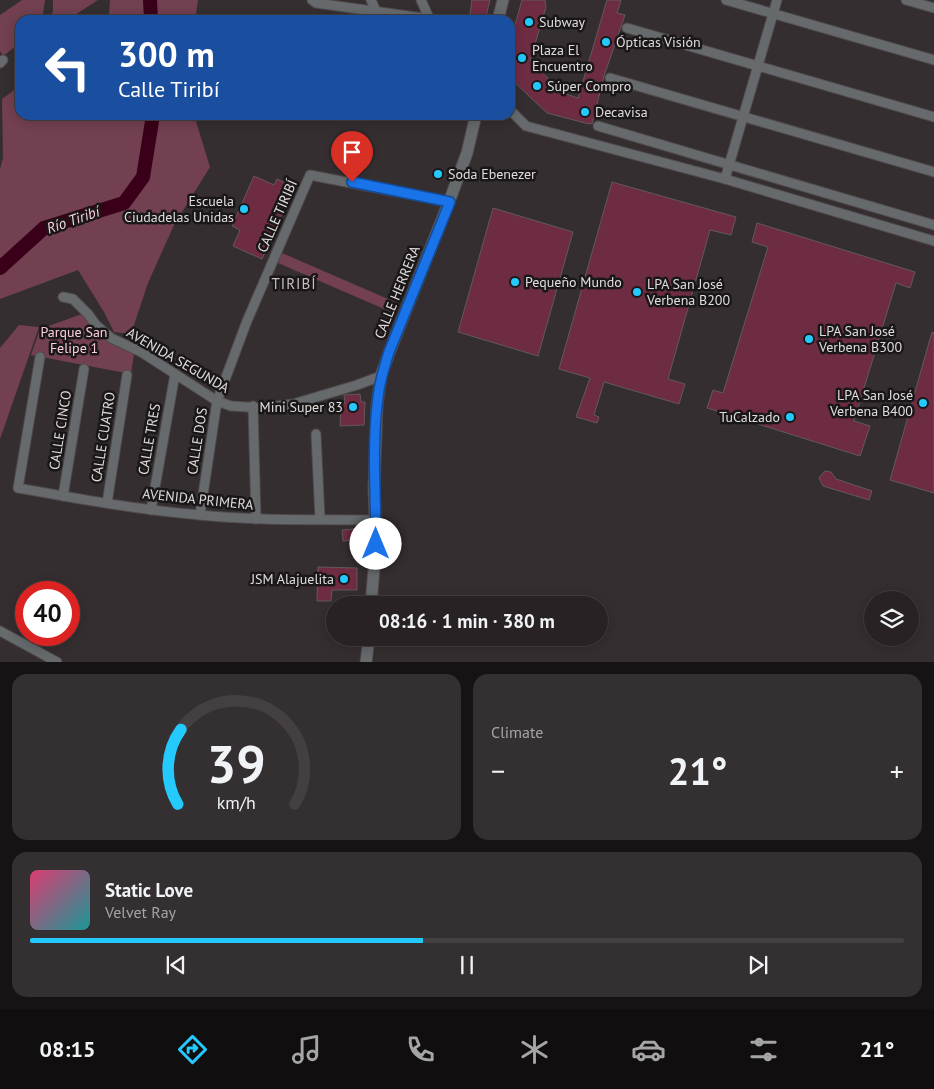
<!DOCTYPE html>
<html lang="en">
<head>
<meta charset="utf-8">
<style>
  :root { --surface:#282224; --page:#342f31; --text:#f1f3f6; --muted:#a5a4a6; --line:#443f41; --accent:#24c9fe }
  body { margin:0; font-family:"PT Sans",sans-serif; background:var(--page); color:var(--text); height:100vh; display:flex; flex-direction:column; font-size:19px; white-space:nowrap }
  * { box-sizing:border-box; margin:0 }
  p { font-size:16px; color:var(--muted) }
  .icon { flex:none; width:28px; height:28px; fill:none; stroke:currentColor; stroke-width:2; stroke-linecap:round; stroke-linejoin:round }
  .map { position:relative; height:662px; overflow:hidden }
  .sheet { display:flex; flex-direction:column; gap:12px; padding:12px; background:#161314; flex:1 }
  .sheet>* { flex:none }
  .banner { position:absolute; left:15px; top:15px; width:500px; height:105px; border-radius:15px; box-shadow:0 2px 12px #0003,0 0 0 1px var(--line); background:#1a4fa0; color:#fff; overflow:hidden }
  .fabs { position:absolute; left:864px; top:591px; display:grid; gap:10px }
  .fabs a { display:grid; place-items:center; width:55px; height:55px; border-radius:50%; background:var(--surface); box-shadow:0 2px 12px #0003,0 0 0 1px var(--line); font-size:25px }
  .speed { position:absolute; left:15px; top:581px; display:flex; gap:10px; font-size:25px; font-weight:700; text-align:center }
  .speed>* { display:grid; place-content:center; width:65px; height:65px; border-radius:50%; background:var(--surface); box-shadow:0 2px 12px #0003,0 0 0 1px var(--line); line-height:1 }
  .speed .limit { border:8px solid #d22; background:#fff; color:#111 }
  .pin { position:absolute; display:grid; place-items:center; width:42px; height:42px; color:#fff; margin:-51px -21px; border-radius:50% 50% 50% 0; rotate:-45deg; box-shadow:0 0 5px #0007 }
  .pin .icon { rotate:45deg }
  .me { position:absolute; width:55px; margin:-28px; rotate:0deg; stroke-linejoin:round; filter:drop-shadow(0 0 4px #0008) }
  .turn { display:flex; align-items:center; gap:18px; height:105px; padding:0 20px; font-size:22px }
  .turn .icon { width:65px; height:65px; stroke-width:2.5 }
  .turn b { display:block; font-size:35px; line-height:42px }
  .big { font-size:38px; font-weight:700; line-height:1.1 }
  .sheet .card { flex:1; display:flex; flex-direction:column; justify-content:center; gap:8px; min-width:0; padding:0 18px; border-radius:15px; background:var(--page) }
  .sheet .dial { align-items:center; gap:0 }
  .dial svg { height:130px; overflow:visible; fill:none; stroke:var(--line); stroke-width:7; stroke-linecap:round; text-anchor:middle }
  .dial text { fill:var(--text); stroke:none }
  .song { display:flex; align-items:center; gap:15px }
  .cover { width:60px; height:60px; border-radius:8px; background:linear-gradient(135deg,hsl(340 70% 55%),hsl(180 70% 35%)) }
  .played { height:5px; border-radius:2px; background:linear-gradient(90deg,var(--accent) 45%,var(--line) 45%) }
  .keys { display:flex; justify-content:space-around; direction:ltr }
  .heat { display:flex; justify-content:space-between; align-items:center; font-size:28px; direction:ltr }
  .sheet .tiles { flex:1; display:grid; gap:12px; grid-template-columns:1fr 1fr }
  .card:last-child { grid-column:span 2 }
  .trip { position:absolute; left:326px; top:596px; width:282px; height:50px; border-radius:25px; background:var(--surface); box-shadow:0 2px 12px #0003,0 0 0 1px var(--line); font-weight:700; line-height:50px; text-align:center }
  .tab-bar { display:flex; height:80px; justify-content:space-around; align-items:center; background:#100e0e; color:var(--muted) }
  .tab-bar .icon { width:35px; height:35px }
  .tab-bar .selected { color:var(--accent) }
  .tab-bar b { font-size:22px; color:var(--text) }
  .map>svg:first-child { display:block }
</style>
</head>
<body>
<div class="map">
<svg width="934" height="662" viewBox="0 0 934 662">
  <rect width="100%" height="100%" fill="#352e30"/>
  <!-- green -->
  <g fill="#724050">
    <path d="M22,0H45L42,20H20V43L3,56L0,51V15Z"/>
    <path d="M53,0H98L67,20H50L53,11Z"/>
    <path d="M110,0H198L195,20H104L109,14Z"/>
    <path d="M20,86V115H194L210,167L174,225L148,283L131,334L114,332L104,312L78,270L0,299V169L3,158L2,99Z"/>
    <path d="M282,253L395,302L391,312L278,263Z"/>
    <path d="M82,314C99,334 110,342 134,353L131,374L31,355L40,329Z"/>
    <path d="M19,325L39,327L0,439V348Z"/>
  </g>
  <g fill="none" stroke-linecap="round" stroke-linejoin="round">
    <!-- river -->
    <g stroke="#3a0019" stroke-width="14">
      <path d="M150,0L151,20"/>
      <path d="M0,268L44,228L124,203L143,177L153,115"/>
    </g>
  </g>
  <!-- building -->
  <g fill="#6e2c43" stroke="#61595b">
    <path d="M472,0H490L485,20H469Z"/>
    <path d="M522,0H545L546,7L530,61L563,93L578,98L607,0H621L617,13L625,15L604,76L592,124L589,123V124L547,113L510,78V68L516,62L510,56V43Z"/>
    <path d="M254,176L274,185L277,179L294,187L262,259L233,246L240,230L232,226Z"/>
    <path d="M612,182L736,217L731,235L710,230L668,379L685,384L679,404L604,382L594,415L599,417L597,423L576,417L590,378L559,369Z"/>
    <path d="M493,208L573,232L538,356L458,332Z"/>
    <path d="M757,223L915,272L910,288L896,283L854,421L870,426L860,456L707,408L713,390L723,393L768,247L752,242Z"/>
    <path d="M932,332L934,333V493L890,480Z"/>
    <path d="M360,394L361,402H365L364,425L340,426L341,404L345,403L344,395Z"/>
    <path d="M825,471L831,472L836,479L872,491L869,500L823,486L819,478Z"/>
    <path d="M362,528L364,539L343,541L342,530Z"/>
    <path d="M318,567L357,568V590H332L331,601H317Z"/>
  </g>
  <g fill="none" stroke-linecap="round" stroke-linejoin="round">
    <defs>
      <g id="minor">
        <path d="M312,0L316,3L430,19"/>
        <path d="M371,0L376,11"/>
        <path d="M421,0L430,20"/>
        <path d="M726,0L934,60"/>
        <path d="M906,0L934,8"/>
        <path d="M627,28L934,117"/>
        <path d="M0,63L3,60"/>
        <path d="M610,78L934,172"/>
        <path d="M510,110L526,126L725,179L934,241"/>
        <path d="M598,126L934,225"/>
        <path d="M725,179L777,0"/>
        <path d="M63,297L73,299L88,314L96,325L111,338L141,352L217,401L231,406L262,408L293,404L357,385L381,376"/>
        <path d="M40,357L18,488C79,499 139,510 200,515C259,521 317,519 376,520"/>
        <path d="M253,406L256,519"/>
        <path d="M316,434L320,519"/>
        <path d="M63,496L84,369"/>
        <path d="M107,503L127,375"/>
        <path d="M151,510L175,374"/>
        <path d="M200,515L217,401L247,321L310,175L449,202"/>
        <path d="M0,631L57,662"/>
      </g>
      <g id="tertiary">
        <path d="M498,20L503,0"/>
        <path d="M371,605L376,544L374,488L377,405L381,376L389,353L449,202L467,153L476,115"/>
        <path d="M366,662L369,638"/>
      </g>
    </defs>
    <!-- minor casing -->
    <use href="#minor" stroke="#504a4c" stroke-width="11"/>
    <!-- tertiary casing -->
    <use href="#tertiary" stroke="#504a4c" stroke-width="13"/>
    <!-- minor -->
    <use href="#minor" stroke="#666a6c" stroke-width="9"/>
    <!-- tertiary -->
    <use href="#tertiary" stroke="#666a6c" stroke-width="11"/>
  </g>
  <g fill="none" stroke-linecap="round" stroke-linejoin="round">
    <defs>
      <path id="route" d="M352,182L450,202L389,352C385,365 381,377 379,390C371,441 376,493 376,544"/>
    </defs>
    <!-- route casing -->
    <use href="#route" stroke="#114b97" stroke-width="12"/>
    <!-- route -->
    <use href="#route" stroke="#1a73e8" stroke-width="9"/>
  </g>
  <!-- markers -->
  <g fill="#24c9fe" stroke="#1a1718" stroke-width="2">
    <circle cx="529" cy="22" r="5"/>
    <circle cx="606" cy="42" r="5"/>
    <circle cx="522" cy="58" r="5"/>
    <circle cx="537" cy="86" r="5"/>
    <circle cx="585" cy="112" r="5"/>
    <circle cx="438" cy="174" r="5"/>
    <circle cx="244" cy="209" r="5"/>
    <circle cx="515" cy="282" r="5"/>
    <circle cx="637" cy="292" r="5"/>
    <circle cx="809" cy="339" r="5"/>
    <circle cx="923" cy="403" r="5"/>
    <circle cx="353" cy="407" r="5"/>
    <circle cx="790" cy="417" r="5"/>
    <circle cx="344" cy="579" r="5"/>
  </g>
  <g text-anchor="middle" stroke-width="5" stroke-linejoin="round" paint-order="stroke">
    <!-- poi labels -->
    <g font-size="14" fill="#e0dbdc" stroke="#1a1718" text-anchor="start">
      <text x="539" y="27">Subway</text>
      <text x="616" y="47">Ópticas Visión</text>
      <text x="532" y="55">Plaza El<tspan x="532" dy="16">Encuentro</tspan></text>
      <text x="547" y="91">Súper Compro</text>
      <text x="595" y="117">Decavisa</text>
      <text x="448" y="179">Soda Ebenezer</text>
      <text x="234" y="206" text-anchor="end">Escuela<tspan x="234" dy="16">Ciudadelas Unidas</tspan></text>
      <text x="525" y="287">Pequeño Mundo</text>
      <text x="647" y="289">LPA San José<tspan x="647" dy="16">Verbena B200</tspan></text>
      <text x="819" y="336">LPA San José<tspan x="819" dy="16">Verbena B300</tspan></text>
      <text x="913" y="400" text-anchor="end">LPA San José<tspan x="913" dy="16">Verbena B400</tspan></text>
      <text x="343" y="412" text-anchor="end">Mini Super 83</text>
      <text x="780" y="422" text-anchor="end">TuCalzado</text>
      <text x="334" y="584" text-anchor="end">JSM Alajuelita</text>
    </g>
    <!-- street labels -->
    <g font-size="14" fill="#e0dbdc" stroke="#1a1718">
      <text transform="translate(277 216) rotate(-66)" y="5">CALLE TIRIBÍ</text>
      <text transform="translate(397 292) rotate(-68)" y="5">CALLE HERRERA</text>
      <text transform="translate(178 360) rotate(30)" y="5">AVENIDA SEGUNDA</text>
      <text transform="translate(60 430) rotate(-81)" y="5">CALLE CINCO</text>
      <text transform="translate(103 437) rotate(-81)" y="5">CALLE CUATRO</text>
      <text transform="translate(149 439) rotate(-80)" y="5">CALLE TRES</text>
      <text transform="translate(197 441) rotate(-81)" y="5">CALLE DOS</text>
      <text transform="translate(198 499) rotate(6)" y="5">AVENIDA PRIMERA</text>
    </g>
    <!-- park labels -->
    <g font-size="14" fill="#f9ced9" stroke="#1a1718">
      <text x="74" y="337">Parque San<tspan x="74" dy="16">Felipe 1</tspan></text>
    </g>
    <!-- water labels -->
    <g font-size="15" font-style="italic" fill="#facfda" stroke="#1a1718">
      <text transform="translate(73 220) rotate(-19)" y="5">Río Tiribí</text>
    </g>
    <!-- neighbourhood labels -->
    <g font-size="15" letter-spacing="1" fill="#c8bec1" stroke="#1a1718">
      <text x="294" y="289">TIRIBÍ</text>
    </g>
  </g>
</svg>
<div class="fabs">
<a><svg class="icon" aria-label="layers" viewBox="0 0 24 24"><path d="M12 4l9 5-9 5-9-5zM3 14l9 5 9-5"/></svg></a>
</div>
<div class="speed"><div class="limit">40</div></div>
<div class="pin" style="left:352px;top:182px;background:#d93025"><svg class="icon" aria-label="arrive" viewBox="0 0 24 24"><path d="M6 21V4h12l-3 4 3 4H6"/></svg></div>
<svg class="me" style="left:376px;top:544px" viewBox="-20 -20 40 40"><circle r="19" fill="#fff"/><path d="M0-13L10 11 0 6-10 11z" fill="#1a73e8"/></svg>
<div class="trip">08:16 · 1 min · 380 m</div>
<div class="banner">
<div class="turn"><svg class="icon" aria-label="left" viewBox="0 0 24 24"><path d="M17 20v-9H6M10 6l-5 5 5 5"/></svg><div><b>300 m</b>Calle Tiribí</div></div>
</div>
</div>
<section class="sheet">
<div class="tiles">
<div class="card dial"><svg viewBox="0 0 100 80">
<path d="M14 69A42 42 0 1 1 86 69"/>
<path d="M14 69A42 42 0 0 1 16 23" stroke="#24c9fe"/>
<text x="50" y="56" font-size="32" font-weight="700">39</text>
<text x="50" y="72" font-size="11">km/h</text>
</svg></div>
<div class="card"><p>Climate</p>
<div class="heat"><a>−</a><b class="big">21°</b><a>+</a></div>
</div>
<div class="card">
<div class="song"><i class="cover"></i><div><b>Static Love</b><p>Velvet Ray</p></div></div>
<div class="played"></div>
<div class="keys"><svg class="icon" aria-label="previous" viewBox="0 0 24 24"><path d="M18 5L8 12l10 7zM5 5v14"/></svg><svg class="icon" aria-label="pause" viewBox="0 0 24 24"><path d="M8 5v14M16 5v14"/></svg><svg class="icon" aria-label="next" viewBox="0 0 24 24"><path d="M6 5l10 7-10 7zM19 5v14"/></svg></div>
</div>
</div>
</section>
<nav class="tab-bar">
<b>08:15</b>
<svg class="icon selected" aria-label="directions" viewBox="0 0 24 24"><path d="M12 3l9 9-9 9-9-9zM9 14v-3h6M13 9l2 2-2 2"/></svg>
<svg class="icon" aria-label="music" viewBox="0 0 24 24"><path d="M9 18V5l10-2v13"/><circle cx="6" cy="18" r="3"/><circle cx="16" cy="16" r="3"/></svg>
<svg class="icon" aria-label="phone" viewBox="0 0 24 24"><path d="M5 4h4l2 5-3 2q2 4 5 5l2-3 5 2v4C11 20 4 13 5 4z"/></svg>
<svg class="icon" aria-label="climate" viewBox="0 0 24 24"><path d="M12 3v18M4 7l16 10M4 17L20 7"/></svg>
<svg class="icon" aria-label="car" viewBox="0 0 24 24"><path d="M5 17H2v-5l4-1 3-4h7l3 4 3 1v5h-3M9 17h6M6 11h13"/><circle cx="7" cy="17" r="2"/><circle cx="17" cy="17" r="2"/></svg>
<svg class="icon" aria-label="filters" viewBox="0 0 24 24"><path d="M4 7h16M4 17h16"/><circle cx="9" cy="7" r="2"/><circle cx="15" cy="17" r="2"/></svg>
<b>21°</b>
</nav>
</body>
</html>
